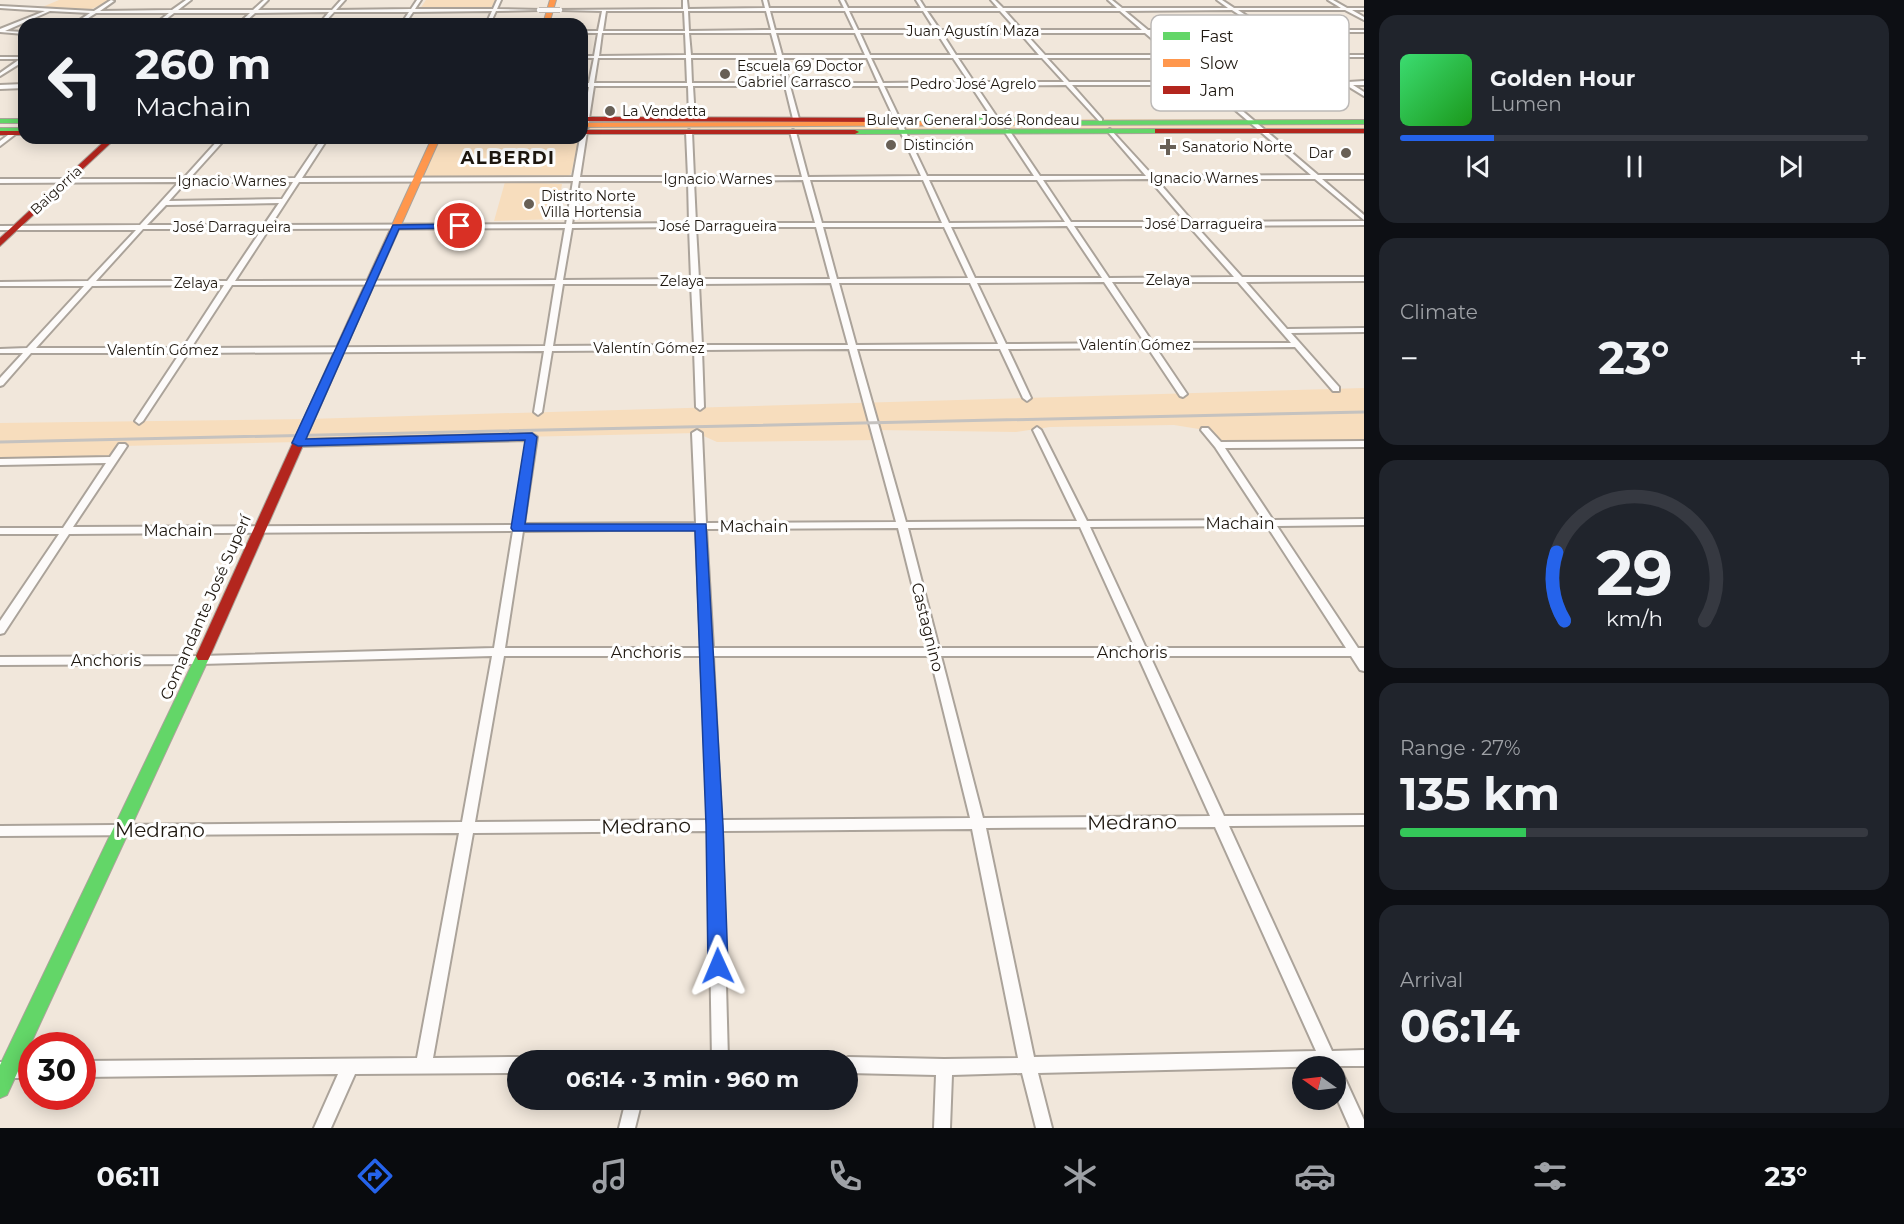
<!DOCTYPE html>
<html lang="en">
<head>
<meta charset="utf-8">
<style>
  :root { --surface:#171b24; --page:#20242c; --text:#f1f3f6; --muted:#9ea1a6; --line:#363941; --accent:#2563eb }
  body { margin:0; font-family:Montserrat,sans-serif; background:var(--page); color:var(--text); height:100vh; display:flex; flex-direction:column; font-size:22px; white-space:nowrap }
  * { box-sizing:border-box; margin:0 }
  p { font-size:20px; color:var(--muted) }
  .icon { flex:none; width:33px; height:33px; fill:none; stroke:currentColor; stroke-width:2; stroke-linecap:round; stroke-linejoin:round }
  .map { position:relative; flex:1; overflow:hidden }
  .details { display:flex; flex-direction:column; gap:15px; padding:15px; background:#0d0f14; width:540px }
  .details>* { flex:none }
  .top-card { position:absolute; left:18px; top:18px; width:570px; height:126px; border-radius:18px; box-shadow:0 3px 15px #0003; background:#171b24; color:var(--text); overflow:hidden }
  .needle { width:39px; rotate:284deg }
  .tools { position:absolute; left:1292px; top:1056px; display:grid; gap:12px }
  .tools a { display:grid; place-items:center; width:54px; height:54px; border-radius:50%; background:var(--surface); box-shadow:0 3px 15px #0003; font-size:30px }
  .speed { position:absolute; left:18px; top:1032px; display:flex; gap:12px; font-size:30px; font-weight:700; text-align:center }
  .speed>* { display:grid; place-content:center; width:78px; height:78px; border-radius:50%; background:var(--surface); box-shadow:0 3px 15px #0003; line-height:1 }
  .speed .limit { border:9px solid #d22; background:#fff; color:#111 }
  .pin { position:absolute; display:grid; place-items:center; width:51px; height:51px; color:#fff; margin:-26px; border:3px solid #fff; border-radius:50%; box-shadow:0 2px 6px #0007 }
  .me { position:absolute; width:66px; margin:-33px; rotate:359deg; stroke-linejoin:round; filter:drop-shadow(0 0 4px #0008) }
  .turn { display:flex; align-items:center; gap:21px; height:126px; padding:0 18px; font-size:27px }
  .turn .icon { width:78px; height:78px; stroke-width:2.5 }
  .turn b { display:block; font-size:42px; line-height:51px }
  .big { font-size:45px; font-weight:700; line-height:1.1 }
  .details .card { flex:1; display:flex; flex-direction:column; justify-content:center; gap:9px; min-width:0; padding:0 21px; border-radius:18px; background:var(--page) }
  .details .dial { align-items:center; gap:0 }
  .dial svg { height:156px; overflow:visible; fill:none; stroke:var(--line); stroke-width:7; stroke-linecap:round; text-anchor:middle }
  .dial text { fill:var(--text); stroke:none }
  .song { display:flex; align-items:center; gap:18px }
  .cover { width:72px; height:72px; border-radius:9px; background:linear-gradient(135deg,hsl(140 70% 55%),hsl(120 70% 35%)) }
  .played { height:6px; border-radius:3px; background:linear-gradient(90deg,var(--accent) 20%,var(--line) 20%) }
  .keys { display:flex; justify-content:space-around; direction:ltr }
  .heat { display:flex; justify-content:space-between; align-items:center; font-size:33px; direction:ltr }
  .charge { height:9px; border-radius:4px; background:linear-gradient(90deg,#34c759 27%,var(--line) 0) }
  .trip { position:absolute; left:507px; top:1050px; width:351px; height:60px; border-radius:30px; background:var(--surface); box-shadow:0 3px 15px #0003; font-weight:700; line-height:60px; text-align:center }
  .menu { display:flex; height:96px; justify-content:space-around; align-items:center; background:#090b0e; color:var(--muted) }
  .menu .icon { width:42px; height:42px }
  .menu .active { color:var(--accent) }
  .menu b { font-size:27px; color:var(--text) }
  main { display:flex; flex:1; min-height:0 }
  .map>svg:first-child { display:block }
</style>
</head>
<body>
<main>
<div class="map">
<svg width="1364" height="1128" viewBox="0 0 1364 1128">
  <rect width="100%" height="100%" fill="#f1e7db"/>
  <!-- green -->
  <g fill="#f7ddbd">
    <path d="M59,0H112L89,10L40,8Z"/>
    <path d="M426,0H497L490,9H420Z"/>
    <path d="M582,85H591L586,119H1364V131L582,132Z"/>
    <path d="M441,138H579L571,174L568,176H424Z"/>
    <path d="M505,182L562,184L556,219L494,221Z"/>
    <path d="M1364,388V444L1219,445L1205,430L1174,425L1050,427L1016,432L876,430L878,440L717,442L697,433L122,446L112,460L0,462V423L309,419Z"/>
  </g>
  <g fill="none" stroke-linecap="round" stroke-linejoin="round">
    <defs>
      <g id="street">
        <path d="M111,0L114,1L100,11L172,10L186,0H191L178,10H253L264,0H268L258,10H332L341,0H345L336,10L411,9L417,0H421L415,9H493L497,0H501L497,9L541,10L496,11L490,24H486L492,11L413,12L405,24H401L409,12H334L323,24H319L329,12L255,13L243,24H238L250,13H174L160,24H155L169,13H96L79,24H74L90,13L50,11L5,31L24,32V34L0,32V29L45,11L0,8V6L94,11Z"/>
        <path d="M683,0H687L688,9L765,8L763,0H767L769,8H844L840,0H844L848,8H921L916,0H920L925,8H998L991,0H995L1003,8H1117L1108,0H1112L1122,8H1228L1217,0H1222L1234,8H1341L1328,0H1333L1347,8H1364V10H1352L1364,17V20L1345,10H1238L1268,30H1364V32H1272L1307,55H1364V57H1311L1348,82L1364,81V85H1353L1364,92V96L1346,85H1212L1318,175H1364V179H1322L1364,215V220L1315,179H1156L1193,222L1364,221V225L1196,226L1242,277H1364V281L1246,282L1287,329L1364,328V332L1291,333L1339,387V391H1333L1295,347L1156,348L1187,394L1183,397L1180,396L1148,348L1008,349L1031,398L1027,401L1023,398L1000,349H857L906,522L1077,521L1033,430L1037,427L1041,430L1087,521L1263,520L1215,447L1201,430L1202,428H1208L1221,442L1364,441V447L1225,448L1273,520L1364,519V525L1277,526L1358,648H1364V671L1360,670L1351,656H1150L1224,816L1364,815V825L1229,826L1332,1051L1364,1050V1066H1339L1338,1069L1341,1070L1364,1120V1128H1350L1335,1094V1066L1038,1073L1052,1128H1036L1022,1073L952,1075L950,1128H934L936,1075L848,1073V1060H842L848,1057L944,1059L1018,1058L972,829L722,831L728,1060H712L708,831L473,833L433,1058L518,1057L524,1060H518V1073L355,1074L331,1128H314L338,1074L82,1077V1061L417,1058L459,833L0,836V826L462,822L492,656L201,664L0,665V657L201,656L494,648L513,531L69,534L4,633L0,634V621L59,534H0V528H63L106,463L0,465V459L110,457L119,444H125L127,446L73,527L514,525L527,440L298,446L293,443L298,440L532,434L537,437L524,524L696,523L692,433L697,430L702,433L706,523L896,522L849,349L702,350L704,407L700,410L696,407L694,350L552,351L542,412L538,415L534,412L544,351L188,353L143,421L139,424L135,421L180,353H31L3,385L0,386V378L23,353H0V349L27,348L84,286H0V282L88,281L136,230H0V226L140,225L179,182L0,183V179H183L220,138H226L189,179L295,178L322,138H328L302,178L573,177L580,138H582V127L589,87H582V83H589L594,58H582V56H594L598,33H582V31H598L602,11L558,10L683,9ZM1232,10L1262,30H1148L1125,11ZM606,11H684L685,31H603ZM688,11H766L771,30L689,31ZM770,11H845L854,30H775ZM849,11H923L935,30H858ZM927,11H1000L1017,30H940ZM1005,11H1120L1142,30H1022ZM1266,32L1300,55H1177L1151,33ZM602,33H685L686,55L599,56ZM689,33H771L777,55H691ZM776,33H855L865,55H782ZM860,33H937L951,55H870ZM942,33H1020L1039,55H956ZM1025,33H1145L1171,55H1045ZM598,58H686L687,83H594ZM691,58H778L784,83H692ZM783,58H867L878,83H789ZM871,58H953L969,82L883,83ZM958,58H1042L1064,82H974ZM1047,58H1174L1202,82H1069ZM1180,58H1304L1341,82H1208ZM1066,85L1100,122L1102,121V119L1072,85H1206L1311,175L1153,176L1110,129L1107,131L1108,132L1146,176H1040L1009,130L1007,129L1004,131L1034,176H927L884,86H971L994,121L996,122L999,120L976,86ZM594,86H688L689,119L692,121L695,119L693,86H785L793,119L796,121L799,119L790,86H879L921,176L808,177L796,132L793,130L790,132L802,177H694L692,132L689,130L686,132L688,177H580ZM1149,179L1186,222H1071L1043,180ZM803,180L815,223H696L694,181ZM810,180H923L942,223H822ZM929,180H1037L1065,222L949,223ZM573,181L566,224L271,225L299,182ZM579,181H688L689,223L572,224ZM186,182H293L282,199L169,201ZM279,203L264,225H147L166,205ZM1067,226L1102,278H975L951,227ZM1074,226H1189L1234,277L1109,278ZM689,227L691,279L563,280L572,228ZM696,227H816L830,279H699ZM823,227H944L968,278L837,279ZM565,228L556,280L235,281L269,229ZM143,229H262L227,281H96ZM1104,282L1145,343L1006,344L977,283ZM1112,282H1238L1291,343H1153ZM831,283L848,345H702L699,284ZM839,283H970L998,344L856,345ZM555,284L545,346L191,348L232,285ZM563,284H691L694,345L553,346ZM224,285L183,348H36L92,286ZM1267,526L1346,648H1146L1090,527ZM1080,527L1135,648H939L908,528ZM898,528L928,648H713L706,529ZM696,529L701,648H505L523,531ZM504,656H701L708,820L475,822ZM713,656H930L970,818L721,820ZM941,656H1138L1210,816L983,818ZM1215,827L1316,1051L1034,1057L986,828Z"/>
        <path d="M0,57H24V61L0,76V73L20,59H0Z"/>
        <path d="M24,84V88L0,89V85Z"/>
        <path d="M12,132L17,133L0,146V141Z"/>
        <rect x="0" y="1062" width="32" height="16"/>
        <path d="M626,1100H642L635,1128H619Z"/>
      </g>
      <g id="fast">
        <path d="M886,118H1031L1034,121L1364,120V124L1023,125L1020,122L884,121L882,120Z"/>
        <rect x="0" y="119" width="24" height="4"/>
        <rect x="0" y="128" width="24" height="4"/>
        <path d="M1158,129H1161V133L855,134L851,132L855,130Z"/>
        <path d="M203,651L208,652L210,656L7,1095L0,1098V1065L196,656L198,652Z"/>
      </g>
      <g id="slow">
        <path d="M550,0H556L549,24H543Z"/>
        <path d="M1026,121V125H1023L582,127V123Z"/>
        <path d="M432,138H440L358,321L353,324L349,323L348,321Z"/>
      </g>
      <g id="jam">
        <path d="M582,117L886,118L890,120L886,122L582,121Z"/>
        <rect x="1155" y="129" width="209" height="4"/>
        <path d="M582,130H855L859,132L855,134H582Z"/>
        <rect x="0" y="131" width="24" height="4"/>
        <path d="M108,138H116L0,246V238Z"/>
        <path d="M353,318L358,321L210,656L208,660H198L196,656L348,321Z"/>
      </g>
    </defs>
    <!-- street casing -->
    <use href="#street" stroke="#aba39a" stroke-width="4"/>
    <!-- fast casing -->
    <use href="#fast" stroke="#aba39a" stroke-width="2"/>
    <!-- slow casing -->
    <use href="#slow" stroke="#aba39a" stroke-width="2"/>
    <!-- jam casing -->
    <use href="#jam" stroke="#aba39a" stroke-width="2"/>
    <!-- street -->
    <use href="#street" fill="#fdfbfa" fill-rule="evenodd"/>
    <!-- fast -->
    <use href="#fast" fill="#63d668" fill-rule="evenodd"/>
    <!-- slow -->
    <use href="#slow" fill="#ff974d" fill-rule="evenodd"/>
    <!-- jam -->
    <use href="#jam" fill="#b3261e" fill-rule="evenodd"/>
    <!-- rail -->
    <path stroke="#c5c2bf" stroke-width="3" d="M0,442L1364,412"/>
    <defs>
      <path id="street-bridge" d="M539,10H560"/>
    </defs>
    <!-- street-bridge casing -->
    <use href="#street-bridge" stroke="#aba39a" stroke-width="6" stroke-linecap="butt"/>
    <!-- street-bridge -->
    <use href="#street-bridge" stroke="#fdfbfa" stroke-width="4.5"/>
  </g>
  <!-- route -->
  <path fill="#2563eb" stroke="#184099" stroke-width="1.5" d="M460,224L463,228L399,229L306,439L532,433L537,437L525,524H706L723,825L728,966L725,973L718,975L711,973L708,966L706,825L695,531H513L511,528L525,440L298,446L292,443L393,225Z"/>
  <!-- markers -->
  <g fill="#686056" stroke="#fff" stroke-width="2">
    <circle cx="725" cy="74" r="6"/>
    <circle cx="610" cy="111" r="6"/>
    <circle cx="891" cy="145" r="6"/>
    <path d="M1165 138h6v6h6v6h-6v6h-6v-6h-6v-6h6z"/>
    <circle cx="1346" cy="153" r="6"/>
    <circle cx="529" cy="204" r="6"/>
  </g>
  <g text-anchor="middle" stroke-width="6" stroke-linejoin="round" paint-order="stroke">
    <!-- far-street labels -->
    <g font-size="14" fill="#1e170f" stroke="#fff">
      <text x="973" y="36">Juan Agustín Maza</text>
      <text x="973" y="89">Pedro José Agrelo</text>
      <text x="973" y="125">Bulevar General José Rondeau</text>
      <text x="1204" y="183">Ignacio Warnes</text>
      <text x="718" y="184">Ignacio Warnes</text>
      <text x="232" y="186">Ignacio Warnes</text>
      <text transform="translate(56 190) rotate(-43)" y="5">Baigorria</text>
      <text x="1204" y="229">José Darragueira</text>
      <text x="718" y="231">José Darragueira</text>
      <text x="232" y="232">José Darragueira</text>
      <text x="1168" y="285">Zelaya</text>
      <text x="682" y="286">Zelaya</text>
      <text x="196" y="288">Zelaya</text>
      <text x="1135" y="350">Valentín Gómez</text>
      <text x="649" y="353">Valentín Gómez</text>
      <text x="163" y="355">Valentín Gómez</text>
    </g>
    <!-- far-poi labels -->
    <g font-size="14" fill="#1e170f" stroke="#fff" text-anchor="start">
      <text x="737" y="71">Escuela 69 Doctor<tspan x="737" dy="16">Gabriel Carrasco</tspan></text>
      <text x="622" y="116">La Vendetta</text>
      <text x="903" y="150">Distinción</text>
      <text x="1182" y="152">Sanatorio Norte</text>
      <text x="1334" y="158" text-anchor="end">Dar</text>
      <text x="541" y="201">Distrito Norte<tspan x="541" dy="16">Villa Hortensia</tspan></text>
    </g>
    <!-- street labels -->
    <g font-size="16" fill="#1e170f" stroke="#fff">
      <text x="1240" y="529">Machain</text>
      <text x="754" y="532">Machain</text>
      <text x="178" y="536">Machain</text>
      <text transform="translate(205 607) rotate(-66)" y="6">Comandante José Superí</text>
      <text transform="translate(928 627) rotate(76)" y="6">Castagnino</text>
      <text x="646" y="658">Anchoris</text>
      <text x="1132" y="658">Anchoris</text>
      <text x="106" y="666">Anchoris</text>
    </g>
    <!-- far-district labels -->
    <g font-size="18" font-weight="bold" letter-spacing="1.5" fill="#1e170f" stroke="#fff">
      <text x="508" y="164">ALBERDI</text>
    </g>
    <!-- near-street labels -->
    <g font-size="20" fill="#1e170f" stroke="#fff">
      <text transform="translate(1132 822) rotate(-1)" y="7">Medrano</text>
      <text transform="translate(646 826) rotate(-1)" y="7">Medrano</text>
      <text x="160" y="837">Medrano</text>
    </g>
  </g>
  <!-- legend -->
  <rect x="1151" y="15" width="198" height="96" rx="9" fill="#fff" stroke="#bcb9b7" stroke-width="1.5"/>
  <rect x="1163" y="32" width="27" height="8" fill="#63d668"/>
  <rect x="1163" y="59" width="27" height="8" fill="#ff974d"/>
  <rect x="1163" y="86" width="27" height="8" fill="#b3261e"/>
  <g font-size="16" fill="#1e170f">
    <text x="1200" y="42">Fast</text>
    <text x="1200" y="69">Slow</text>
    <text x="1200" y="96">Jam</text>
  </g>
</svg>
<div class="tools">
<a><svg class="needle" viewBox="-14 -14 28 28"><path d="M0-13l5 13h-10z" fill="#e53935"/><path d="M0 13l5-13h-10z" fill="#9ea1a6"/></svg></a>
</div>
<div class="speed"><div class="limit">30</div></div>
<div class="pin" style="left:460px;top:226px;background:#d93025"><svg class="icon" aria-label="arrive" viewBox="0 0 24 24"><path d="M6 21V4h12l-3 4 3 4H6"/></svg></div>
<svg class="me" style="left:718px;top:966px" viewBox="-20 -20 40 40"><path d="M0-17L14 15 0 8-14 15z" fill="#2563eb" stroke="#fff" stroke-width="4"/></svg>
<div class="trip">06:14 · 3 min · 960 m</div>
<div class="top-card">
<div class="turn"><svg class="icon" aria-label="left" viewBox="0 0 24 24"><path d="M17 20v-9H6M10 6l-5 5 5 5"/></svg><div><b>260 m</b>Machain</div></div>
</div>
</div>
<section class="details">
<div class="card">
<div class="song"><i class="cover"></i><div><b>Golden Hour</b><p>Lumen</p></div></div>
<div class="played"></div>
<div class="keys"><svg class="icon" aria-label="previous" viewBox="0 0 24 24"><path d="M18 5L8 12l10 7zM5 5v14"/></svg><svg class="icon" aria-label="pause" viewBox="0 0 24 24"><path d="M8 5v14M16 5v14"/></svg><svg class="icon" aria-label="next" viewBox="0 0 24 24"><path d="M6 5l10 7-10 7zM19 5v14"/></svg></div>
</div>
<div class="card"><p>Climate</p>
<div class="heat"><a>−</a><b class="big">23°</b><a>+</a></div>
</div>
<div class="card dial"><svg viewBox="0 0 100 80">
<path d="M14 69A42 42 0 1 1 86 69"/>
<path d="M14 69A42 42 0 0 1 10 34" stroke="#2563eb"/>
<text x="50" y="56" font-size="32" font-weight="700">29</text>
<text x="50" y="72" font-size="11">km/h</text>
</svg></div>
<div class="card"><p>Range · 27%</p><b class="big">135 km</b><div class="charge"></div></div>
<div class="card"><p>Arrival</p><b class="big">06:14</b></div>
</section>
</main>
<nav class="menu">
<b>06:11</b>
<svg class="icon active" aria-label="directions" viewBox="0 0 24 24"><path d="M12 3l9 9-9 9-9-9zM9 14v-3h6M13 9l2 2-2 2"/></svg>
<svg class="icon" aria-label="music" viewBox="0 0 24 24"><path d="M9 18V5l10-2v13"/><circle cx="6" cy="18" r="3"/><circle cx="16" cy="16" r="3"/></svg>
<svg class="icon" aria-label="phone" viewBox="0 0 24 24"><path d="M5 4h4l2 5-3 2q2 4 5 5l2-3 5 2v4C11 20 4 13 5 4z"/></svg>
<svg class="icon" aria-label="climate" viewBox="0 0 24 24"><path d="M12 3v18M4 7l16 10M4 17L20 7"/></svg>
<svg class="icon" aria-label="car" viewBox="0 0 24 24"><path d="M5 17H2v-5l4-1 3-4h7l3 4 3 1v5h-3M9 17h6M6 11h13"/><circle cx="7" cy="17" r="2"/><circle cx="17" cy="17" r="2"/></svg>
<svg class="icon" aria-label="filters" viewBox="0 0 24 24"><path d="M4 7h16M4 17h16"/><circle cx="9" cy="7" r="2"/><circle cx="15" cy="17" r="2"/></svg>
<b>23°</b>
</nav>
</body>
</html>
